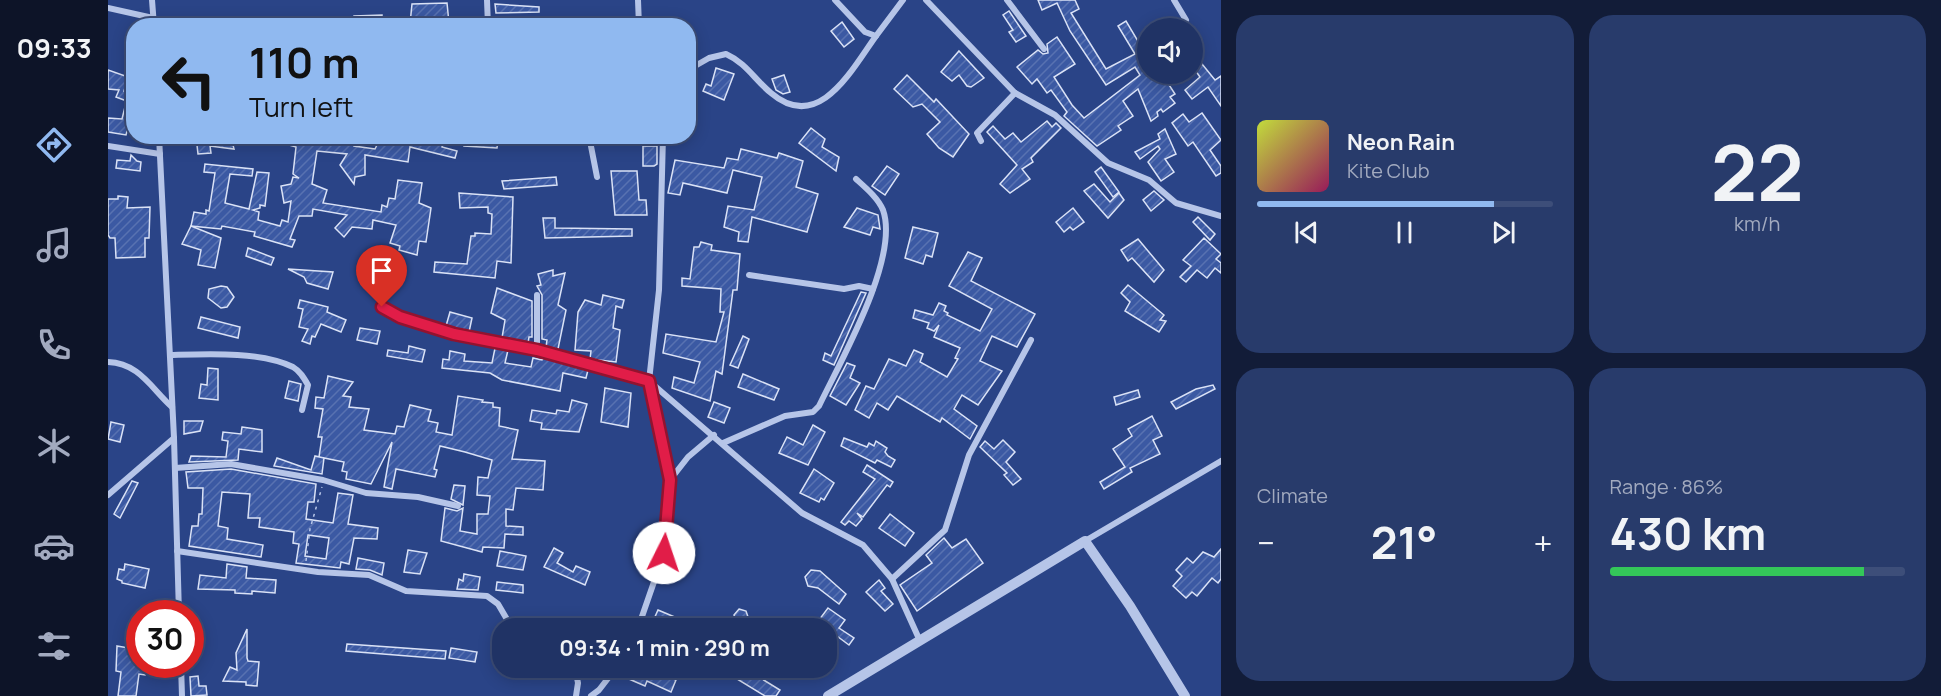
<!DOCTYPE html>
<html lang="en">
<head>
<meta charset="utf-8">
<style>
  :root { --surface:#203365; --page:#283b6b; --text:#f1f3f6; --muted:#a2aabf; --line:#3d4e79; --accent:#90b9f0 }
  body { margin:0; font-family:Manrope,sans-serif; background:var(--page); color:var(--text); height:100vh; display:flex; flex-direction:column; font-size:22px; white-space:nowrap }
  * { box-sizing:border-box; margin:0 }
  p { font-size:20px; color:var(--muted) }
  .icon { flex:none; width:33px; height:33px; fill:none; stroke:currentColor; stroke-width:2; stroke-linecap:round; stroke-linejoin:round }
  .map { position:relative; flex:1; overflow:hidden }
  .drawer { display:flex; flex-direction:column; gap:15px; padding:15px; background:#121c38; width:720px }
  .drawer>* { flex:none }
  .top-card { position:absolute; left:18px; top:18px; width:570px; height:126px; border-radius:24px; box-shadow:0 3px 15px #0003,0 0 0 2px var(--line); background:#90b9f0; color:#111; overflow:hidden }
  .buttons { position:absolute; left:1029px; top:18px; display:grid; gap:12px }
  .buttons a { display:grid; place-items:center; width:66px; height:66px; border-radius:50%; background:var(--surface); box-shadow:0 3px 15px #0003,0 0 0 2px var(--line); font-size:30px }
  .speed { position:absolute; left:18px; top:600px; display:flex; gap:12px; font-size:30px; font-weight:700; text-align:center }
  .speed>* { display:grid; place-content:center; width:78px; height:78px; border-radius:50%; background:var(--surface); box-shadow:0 3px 15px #0003,0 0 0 2px var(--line); line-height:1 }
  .speed .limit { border:9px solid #d22; background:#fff; color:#111 }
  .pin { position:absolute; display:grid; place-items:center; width:51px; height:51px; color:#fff; margin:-62px -26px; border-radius:50% 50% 50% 0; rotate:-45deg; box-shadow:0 0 6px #0007 }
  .pin .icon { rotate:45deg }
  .me { position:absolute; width:66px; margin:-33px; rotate:4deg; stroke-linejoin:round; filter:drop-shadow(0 0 4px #0008) }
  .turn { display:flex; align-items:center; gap:21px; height:126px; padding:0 24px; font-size:27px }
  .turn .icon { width:78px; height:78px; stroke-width:2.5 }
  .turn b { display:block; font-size:42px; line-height:51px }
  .big { font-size:45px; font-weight:700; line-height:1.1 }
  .drawer .card { flex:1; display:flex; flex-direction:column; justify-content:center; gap:9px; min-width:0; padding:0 21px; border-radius:24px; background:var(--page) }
  .drawer .dial { align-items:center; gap:0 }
  .dial b { font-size:78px; line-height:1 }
  .song { display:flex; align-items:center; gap:18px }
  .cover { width:72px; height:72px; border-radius:9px; background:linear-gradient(135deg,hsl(70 70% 55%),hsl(330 70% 35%)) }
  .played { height:6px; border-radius:3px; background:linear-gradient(90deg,var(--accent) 80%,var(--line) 80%) }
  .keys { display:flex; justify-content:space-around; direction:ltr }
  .heat { display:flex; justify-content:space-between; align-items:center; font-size:33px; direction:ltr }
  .charge { height:9px; border-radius:4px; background:linear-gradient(90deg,#34c759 86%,var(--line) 0) }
  .drawer .tiles { flex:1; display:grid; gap:15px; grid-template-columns:repeat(2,1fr) }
  .trip { position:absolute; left:384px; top:618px; width:345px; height:60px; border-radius:24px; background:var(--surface); box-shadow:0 3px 15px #0003,0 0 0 2px var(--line); font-weight:700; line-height:60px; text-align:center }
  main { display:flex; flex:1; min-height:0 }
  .tabs { display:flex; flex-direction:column; width:108px; justify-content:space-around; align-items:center; background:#0d1428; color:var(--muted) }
  .tabs .icon { width:42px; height:42px }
  .tabs .current { color:var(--accent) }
  .tabs b { font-size:27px; color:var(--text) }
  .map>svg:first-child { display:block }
</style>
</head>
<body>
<main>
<nav class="tabs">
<b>09:33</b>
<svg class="icon current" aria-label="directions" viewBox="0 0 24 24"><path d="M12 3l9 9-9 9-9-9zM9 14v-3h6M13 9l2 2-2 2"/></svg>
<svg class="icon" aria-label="music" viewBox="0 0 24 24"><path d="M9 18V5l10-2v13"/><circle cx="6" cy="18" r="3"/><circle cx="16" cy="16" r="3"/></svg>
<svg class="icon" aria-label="phone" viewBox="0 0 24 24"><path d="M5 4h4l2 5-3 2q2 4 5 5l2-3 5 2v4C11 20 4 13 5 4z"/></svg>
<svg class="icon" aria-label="climate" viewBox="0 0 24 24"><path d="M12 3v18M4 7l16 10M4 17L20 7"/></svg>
<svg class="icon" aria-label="car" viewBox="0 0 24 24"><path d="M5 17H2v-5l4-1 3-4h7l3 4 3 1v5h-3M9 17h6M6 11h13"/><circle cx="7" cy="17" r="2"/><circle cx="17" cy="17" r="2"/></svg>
<svg class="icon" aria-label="filters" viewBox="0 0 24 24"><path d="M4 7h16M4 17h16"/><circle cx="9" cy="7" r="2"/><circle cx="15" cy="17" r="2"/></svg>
</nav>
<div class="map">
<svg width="1113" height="696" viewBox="0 0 1113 696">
  <defs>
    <pattern id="building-hatch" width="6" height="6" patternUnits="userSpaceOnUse" patternTransform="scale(1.5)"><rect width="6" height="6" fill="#3b59a3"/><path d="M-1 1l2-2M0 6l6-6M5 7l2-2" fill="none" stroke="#5872b1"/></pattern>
  </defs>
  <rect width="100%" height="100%" fill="#2a4487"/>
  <!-- building -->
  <g fill="url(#building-hatch)" stroke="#dae2f6" stroke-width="1.5" fill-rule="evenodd">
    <path d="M930,0H967L971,9L963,13L998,69L1027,54L1010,26L1018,21L1040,58V74H1054L1067,94L1062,97L1067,103L1055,112L1053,109L1049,112L1050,116L1043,121L1030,89L1015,101L1025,116L1010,126L1013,130L989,146L956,116L959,112L943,90L939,93L929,79L924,84L909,67L930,50L935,54L940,53L939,44L949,37L967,64L946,77L964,105L976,118L1032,75L1027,67L998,85L962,31L949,3L934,10Z"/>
    <path d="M339,3L341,23L302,24L304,4Z"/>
    <path d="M387,4L431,7V12L388,13Z"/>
    <path d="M901,11L918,36L908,42L901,32L905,30L895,15Z"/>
    <path d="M274,15V23L246,24V16Z"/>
    <path d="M734,22L746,39L736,47L723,31Z"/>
    <path d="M851,51L876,78L863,87L859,86L851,75L844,81L833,72Z"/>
    <path d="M1094,64L1107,80L1113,76V106L1100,87L1084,99L1077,90L1092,77L1087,70Z"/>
    <path d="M608,68L626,74L616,100L595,91L598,84L603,86Z"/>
    <path d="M0,70L20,77L16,91L26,92L24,103L8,97L11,90L0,89Z"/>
    <path d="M676,75L682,92L675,94L668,90L664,79Z"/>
    <path d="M799,75L826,102L828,99L861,134L845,157L831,148L819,134L832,122L814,104L805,107L786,89Z"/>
    <path d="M18,103L26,105L18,135L0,132V118L14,119Z"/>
    <path d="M1094,113L1113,140L1102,150L1113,166V173L1108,176L1085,142L1080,146L1064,123L1075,114L1081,122Z"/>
    <path d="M939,121L944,127L948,123L953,128L923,158L925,162L914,169L922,179L902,193L892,184L909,165L879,132L885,126L897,139L905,133L913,142Z"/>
    <path d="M703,128L717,139L714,147L731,157L728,171L691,143Z"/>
    <path d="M1057,129L1068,154L1057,159L1066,172L1053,181L1040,162L1052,149L1050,146L1032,159L1027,152L1052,139L1050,134Z"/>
    <path d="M111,136H131L132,144L125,145L126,149L102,146L103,153L90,154L89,145L110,140Z"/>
    <path d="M183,136L247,140L246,146L267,149L270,143L286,145L288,136H336L334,147L349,151L347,158L302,147L300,162L257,155V175L247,177L246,184L232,165L239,154L209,151L204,184L219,190L215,203L273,212L274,205L279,207L281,198L287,199L290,180L314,183L311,203L323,208L318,242L311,241L309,255L291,250L292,246L282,243L288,225L265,220L264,229L244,227L236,237L227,228L239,215L205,209L204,216H191L182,239L187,240L184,247L146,236L147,232L114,226L113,229L83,226L86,212L98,214V210L101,211L107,173L96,172L97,164L145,169L144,176L122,174L117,203L141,209L149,172L161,173L157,206L152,205V208L145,210L151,212L150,220L172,226L174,220L180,222L183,201L176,203L173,186L183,184L185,177L191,178L185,174L188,147L181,145Z"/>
    <path d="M357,138L390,140L389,148L356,146Z"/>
    <path d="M535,146H549V164L546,166H535Z"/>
    <path d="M633,149L669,158L671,153L695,161L688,187L710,194L699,232L644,217L640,242L630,241L631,232L616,227L620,206L646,210L654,177L625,170L619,193L575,183L572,195L560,193L567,160L616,168L619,158L630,160Z"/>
    <path d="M23,155L29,161L33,162L32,171L8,168L9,160L22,161Z"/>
    <path d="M779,166L791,174L777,195L764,186Z"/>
    <path d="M993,167L1011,192L1005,197L987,172Z"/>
    <path d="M503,171H529L531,200H538L539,215H507Z"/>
    <path d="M448,177L449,185L396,189L394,181Z"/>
    <path d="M986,184L1002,202L1011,193L1016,200L1000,218L976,191Z"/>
    <path d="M1046,191L1056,200L1043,211L1035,200Z"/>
    <path d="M351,193L405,197L403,263L389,261L387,278L326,272L327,262L359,264L363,236H367V233L383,234L384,214L380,213V207L352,208Z"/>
    <path d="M10,196L20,197L19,208L42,207L41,238H37V257L8,258L7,238H2L0,235V199H10Z"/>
    <path d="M749,208L770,215L772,229L765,227L762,235L736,227Z"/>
    <path d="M965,208L976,222L965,230L962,227L956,232L948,222Z"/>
    <path d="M1090,217L1107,234L1102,240L1085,222Z"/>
    <path d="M435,218H447V228L524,229V236L437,238Z"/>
    <path d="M83,226L113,238L107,268L90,265L93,250L74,244Z"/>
    <path d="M805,227L830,233L824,257L818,255L815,264L797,258Z"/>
    <path d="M1096,238L1113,254L1108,259L1113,263V273L1107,268L1099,278L1089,270L1078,282L1072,277L1083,266L1075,260Z"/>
    <path d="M1030,239L1056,270L1046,282L1024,258L1020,261L1013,250Z"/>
    <path d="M593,242L604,245L603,250L632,254L629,290H625L614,374L608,371L602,401L564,388L566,377L586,383L592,362L555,353L558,334L608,342L616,312H612L613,289L574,286V278L582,279L586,247H591Z"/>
    <path d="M140,248L166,258L163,265L138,256Z"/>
    <path d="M860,252L874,258L863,281L927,314L909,347L884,336L872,361L894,371L870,405L854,395L846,409L869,426L862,439L834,418L832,422L789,396L780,410L769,403L761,418L747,410L758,386L766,389L781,359L798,366L806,350L815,354L812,362L839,377L850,359L847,358L852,348L826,337L831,325L826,331L819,328L821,323L805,318L807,310L825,315L831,303L838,306L836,311L840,313L839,315L872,331L884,309L841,286Z"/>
    <path d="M180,269L225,272L220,289L199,283L196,277Z"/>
    <path d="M445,270V276L457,273L450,305L458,310L450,349L438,347L439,340L434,339V295L429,286L433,285L430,274Z"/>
    <path d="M1020,285L1056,315L1052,320L1058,321L1051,332L1017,311L1022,302L1013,293Z"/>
    <path d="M113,286L119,287L126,297L119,307L113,308L100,298L101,289Z"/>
    <path d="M389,288L424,301V337H421L420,343L394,338L397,320L383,313Z"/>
    <path d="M753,292L758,293L726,365L715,360L717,353L723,356Z"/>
    <path d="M495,295L516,300L514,308L508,306L505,328L512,330L508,362L482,359L483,351L467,350L470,312L477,300L493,305Z"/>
    <path d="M192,300L220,307L219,312L238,320L233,332L213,324L207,337L204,336L202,344L194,341L200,329L191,327L195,309L190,308Z"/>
    <path d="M342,312L364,318L361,332L338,326Z"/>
    <path d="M93,317L132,327L130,338L90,328Z"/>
    <path d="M252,328L272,331L269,344L249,340Z"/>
    <path d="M635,336L641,339L630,368L622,365Z"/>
    <path d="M301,346L317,350L314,362L279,356L280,350L300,353Z"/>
    <path d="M387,348L400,350L397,363L423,367L425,358L434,360L436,357L480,370L478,378L455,373L452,391L394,380L382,373L334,368L335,359L341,360L342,351L357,354L356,361L384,363Z"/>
    <path d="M739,363L747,366L742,378L752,383L738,405L722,396Z"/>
    <path d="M100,368L110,369V400L91,398L93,384L99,385Z"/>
    <path d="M635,374L671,389L666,400L630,387Z"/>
    <path d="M220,376L245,382L235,396L243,397L241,407L261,409L256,430L287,434L289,426L296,427L302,405L323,410L320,421L330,423L328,432L344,435L350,396L375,400L374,402L385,403V407L392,408L391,426L410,430L404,459L437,461L435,490L408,488L405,510L398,509V526L415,527V535L397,534L396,548L375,547L374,552L333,541L337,508L349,511L355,508L352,531L369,534V514H380L382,496L369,495L370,477L380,478L384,460L357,452L332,446L326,469L329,470L327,477L288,469L284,489L276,487L284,442L263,484L238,479L239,472L234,471L236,462L216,458L214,474L166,466L169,458L203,470L207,456L216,458L211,457L214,437H210L215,409L207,408L208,397L216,398Z"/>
    <path d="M181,381L193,384L190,401L177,398Z"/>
    <path d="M1105,385L1107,389L1068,409L1063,402L1088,389Z"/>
    <path d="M497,388L523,393L520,427L493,422Z"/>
    <path d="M1030,390L1032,397L1008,405L1006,397Z"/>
    <path d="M464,400L479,404L471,432L433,429L434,423L422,421L424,410L448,414L449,410L461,412Z"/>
    <path d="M606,402L622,408L616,423L600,417Z"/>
    <path d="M1044,416L1054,436L1045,440L1052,454L1022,468L1024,472L996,489L992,482L1017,467L1005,449L1024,436L1020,429Z"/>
    <path d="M76,421H95L92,431L76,434Z"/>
    <path d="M3,422L16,425L12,442L0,439Z"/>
    <path d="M705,425L717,432L700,465L671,453L679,437L695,445Z"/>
    <path d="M134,427L154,430V452L131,449L130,460L81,462L83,456L118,457L120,441L114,440L115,432L133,434Z"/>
    <path d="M736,438L759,447L761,443L766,446L768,441L779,448L777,452L780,456L787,460L783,467L769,460L767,463L733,446Z"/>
    <path d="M895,440L907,452L898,462L913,479L905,485L896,475L899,473L872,447L877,441L886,449Z"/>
    <path d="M759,465L785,482L782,487L779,485L755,517L749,513L754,519L748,526L741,521L737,525L733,522L767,479L755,472Z"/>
    <path d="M123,469L208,484L206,502H200L198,519L225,523L230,493L245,495L240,524L270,528L269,539L246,538L241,564L233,562L232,568L188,563L191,544L185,543L186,532L151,527L152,518H140L142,494L114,492L110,526L120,528L119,539L155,545L153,557L81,546L84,526H90L91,514H94L95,488H80L78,472ZM200,535L221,538L218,559L197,556Z"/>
    <path d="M706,469L726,483L716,500L713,498L711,502L692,493Z"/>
    <path d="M24,481L30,483L12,518L6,514Z"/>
    <path d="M346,485L357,486L355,505L343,499Z"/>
    <path d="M782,514L806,533L797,546L771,528Z"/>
    <path d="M836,538L844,548L858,539L875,563L809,611L792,585L824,563L818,555Z"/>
    <path d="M563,542L579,545L573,569L559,565Z"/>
    <path d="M446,548L455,553L449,563L465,572L468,566L482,572L477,585L436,567Z"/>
    <path d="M1113,549V579L1110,583L1104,578L1089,596L1084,592L1078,598L1065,586L1074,576L1068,570L1079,558L1085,563L1095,552L1106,557Z"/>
    <path d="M300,550L319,553L312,574L296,572Z"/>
    <path d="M392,551L418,556L415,570L389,566Z"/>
    <path d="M250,558L276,563L274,575L262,570L248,569Z"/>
    <path d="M17,564L41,569L37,588L14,583V581L9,579L11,569L16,570Z"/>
    <path d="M119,564L139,567L138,578L168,580L167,593L144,591V594L127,593V590L90,589L92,575L118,578Z"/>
    <path d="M703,570L712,571L738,594L731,604L710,588L700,586L697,577Z"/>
    <path d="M356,574L372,577L370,590L349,589L351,579L355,581Z"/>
    <path d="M771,580L777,588L773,591L785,604L777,611L758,592Z"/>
    <path d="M389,582L415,585V593L388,590Z"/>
    <path d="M720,608L737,620L731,628L746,638L741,645L718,628H705Z"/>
    <path d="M631,609L638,611L640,617L633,628H629L626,615Z"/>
    <path d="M550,610L569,618L565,628H542Z"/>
    <path d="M139,629V658L140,661L151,662L149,686L138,685V682L115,681L122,667L129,670L128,653Z"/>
    <path d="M239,644L338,651L337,659L238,651Z"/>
    <path d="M9,646L32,650V666L38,667L37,675L31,674L28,696H10L13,672L8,671Z"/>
    <path d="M343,648L369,652L367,662L341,658Z"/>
    <path d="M424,668H451L457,669L455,678L423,670Z"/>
    <path d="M526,668H538L549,672L551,668H566L562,678L568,680L563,692L539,681L537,686L521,679Z"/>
    <path d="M611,668H636L672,690L668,696H657Z"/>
    <path d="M90,676L91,686H98L99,695L83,696L82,677Z"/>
  </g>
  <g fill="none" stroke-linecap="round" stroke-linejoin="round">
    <!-- path -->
    <path stroke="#b6c5e8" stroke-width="1.5" stroke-dasharray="3 4.5" stroke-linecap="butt" d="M198,561L202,529L214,487"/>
    <!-- minor -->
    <g stroke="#b6c5e8" stroke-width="6">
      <path d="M44,0L46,26"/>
      <path d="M379,0L380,26"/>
      <path d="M530,0L531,26"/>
      <path d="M727,0L757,32L768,36L795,0"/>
      <path d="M818,0L907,93L947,115L1000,163L1041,180L1068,203L1113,216"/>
      <path d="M899,0L936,49"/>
      <path d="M1066,0L1078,20"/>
      <path d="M0,8L45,18"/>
      <path d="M580,70L601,58L618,54C638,63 647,80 663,93C711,134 744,69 768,36"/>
      <path d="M481,136L489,177"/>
      <path d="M873,141L869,133L907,93"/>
      <path d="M0,146L52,154"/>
      <path d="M641,275L736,289L751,286L765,289"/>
      <path d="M274,307L292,317L346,334L429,350L541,381L694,513L755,545L784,579L812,641"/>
      <path d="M429,350V295"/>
      <path d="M62,355C98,354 152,351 185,367C192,371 196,378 200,385L194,410"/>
      <path d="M0,362C31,363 43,388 64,407"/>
      <path d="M66,438L71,614"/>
      <path d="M615,443L677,416L705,412L711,406C732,362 792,258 775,210C770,198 758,188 748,179"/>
      <path d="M67,468L123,464L215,480L258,493L310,497L350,506"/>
      <path d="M562,480L580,457L606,435"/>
      <path d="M0,495L66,438L51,136"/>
      <path d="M977,541L1113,461"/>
      <path d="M69,551L210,572L261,575L298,591L379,596L390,604L404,628"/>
      <path d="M784,579L837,530L861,455L923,340"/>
      <path d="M530,628L556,553L562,480L541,381L551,290L555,136"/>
      <path d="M73,664L74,696"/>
      <path d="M467,668L470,683L468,696"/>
      <path d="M483,696L491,690L508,668"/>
    </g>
    <!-- tertiary -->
    <path stroke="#b6c5e8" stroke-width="10" d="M720,696L977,541L1022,606L1077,696"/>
  </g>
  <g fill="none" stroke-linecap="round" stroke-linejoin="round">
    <defs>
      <path id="route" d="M274,307L292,317L346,334L429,350L541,381L562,480L556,553"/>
    </defs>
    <!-- route casing -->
    <use href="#route" stroke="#92132f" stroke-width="15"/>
    <!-- route -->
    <use href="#route" stroke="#e11d48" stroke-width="10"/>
  </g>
</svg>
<div class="buttons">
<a><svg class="icon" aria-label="sound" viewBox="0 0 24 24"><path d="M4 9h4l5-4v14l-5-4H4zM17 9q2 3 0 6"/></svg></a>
</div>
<div class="speed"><div class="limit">30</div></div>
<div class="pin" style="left:274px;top:307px;background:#d93025"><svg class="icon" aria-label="arrive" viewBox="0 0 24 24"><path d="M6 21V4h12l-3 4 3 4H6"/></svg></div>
<svg class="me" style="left:556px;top:553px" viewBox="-20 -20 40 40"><circle r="19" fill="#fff"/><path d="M0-13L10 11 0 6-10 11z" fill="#e11d48"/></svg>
<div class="trip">09:34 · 1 min · 290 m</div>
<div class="top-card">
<div class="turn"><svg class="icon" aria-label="left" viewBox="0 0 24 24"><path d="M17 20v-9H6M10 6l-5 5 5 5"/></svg><div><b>110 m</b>Turn left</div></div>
</div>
</div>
<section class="drawer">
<div class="tiles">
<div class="card">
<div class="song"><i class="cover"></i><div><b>Neon Rain</b><p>Kite Club</p></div></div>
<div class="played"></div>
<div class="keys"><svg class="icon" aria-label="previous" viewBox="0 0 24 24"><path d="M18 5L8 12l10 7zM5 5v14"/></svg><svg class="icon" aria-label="pause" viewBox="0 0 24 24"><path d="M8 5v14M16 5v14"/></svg><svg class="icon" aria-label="next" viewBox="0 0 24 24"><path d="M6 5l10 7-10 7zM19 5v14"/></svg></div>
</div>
<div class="card dial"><b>22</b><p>km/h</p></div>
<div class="card"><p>Climate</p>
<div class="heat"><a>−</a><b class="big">21°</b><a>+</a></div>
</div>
<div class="card"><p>Range · 86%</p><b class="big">430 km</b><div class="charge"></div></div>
</div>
</section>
</main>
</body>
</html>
